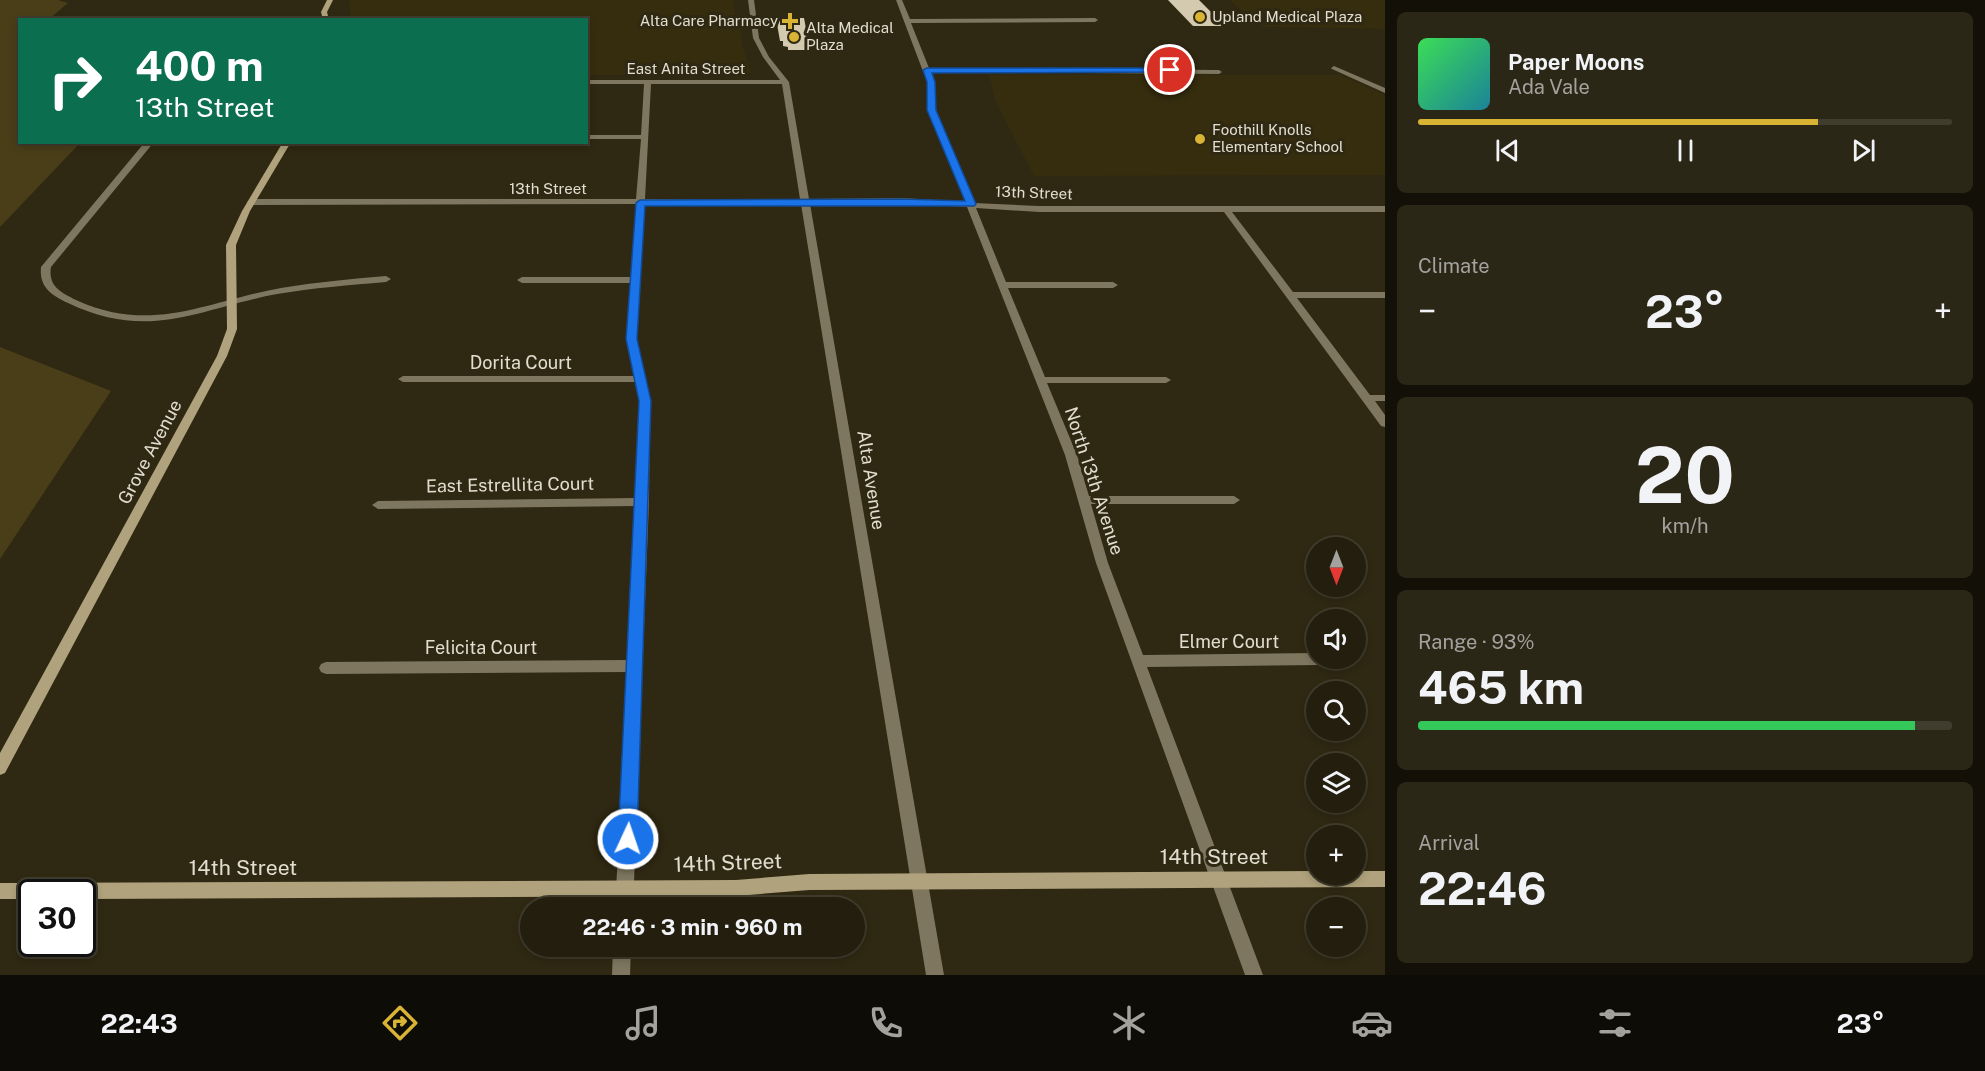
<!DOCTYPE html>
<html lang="en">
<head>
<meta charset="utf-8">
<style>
  :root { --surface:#231e0e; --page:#2b2717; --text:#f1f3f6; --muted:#a3a29e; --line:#403c2e; --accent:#d9b334 }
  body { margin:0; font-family:"Public Sans",sans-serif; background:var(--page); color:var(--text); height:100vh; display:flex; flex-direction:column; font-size:22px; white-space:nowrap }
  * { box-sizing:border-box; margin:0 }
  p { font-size:20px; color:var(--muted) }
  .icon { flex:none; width:33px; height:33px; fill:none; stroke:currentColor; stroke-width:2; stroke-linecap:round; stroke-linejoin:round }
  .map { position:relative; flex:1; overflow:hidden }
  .drawer { display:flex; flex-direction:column; gap:12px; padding:12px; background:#131008; width:600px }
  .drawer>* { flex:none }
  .banner { position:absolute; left:18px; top:18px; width:570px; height:126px; border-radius:0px; box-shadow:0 3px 9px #0003,0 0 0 2px var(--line); background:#0b6e4f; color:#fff; overflow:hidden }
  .needle { width:39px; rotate:180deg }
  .controls { position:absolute; left:1306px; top:537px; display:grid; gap:12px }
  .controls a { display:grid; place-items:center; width:60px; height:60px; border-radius:50%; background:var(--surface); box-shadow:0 3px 9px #0003,0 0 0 2px var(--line); font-size:30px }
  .speed { position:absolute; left:18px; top:879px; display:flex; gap:12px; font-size:30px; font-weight:700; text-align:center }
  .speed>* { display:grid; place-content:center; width:78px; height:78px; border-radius:50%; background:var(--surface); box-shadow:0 3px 9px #0003,0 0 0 2px var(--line); line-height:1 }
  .speed .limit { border:3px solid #111; border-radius:9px; background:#fff; color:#111 }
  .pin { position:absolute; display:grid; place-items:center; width:51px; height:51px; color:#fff; margin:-26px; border:3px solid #fff; border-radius:50%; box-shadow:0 2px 6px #0007 }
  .me { position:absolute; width:66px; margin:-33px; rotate:3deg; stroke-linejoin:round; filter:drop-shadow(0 0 4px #0008) }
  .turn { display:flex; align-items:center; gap:21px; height:126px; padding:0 18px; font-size:27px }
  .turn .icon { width:78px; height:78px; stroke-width:2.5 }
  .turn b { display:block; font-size:42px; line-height:51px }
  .big { font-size:45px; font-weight:700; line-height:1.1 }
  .drawer .tile { flex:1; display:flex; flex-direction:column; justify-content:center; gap:9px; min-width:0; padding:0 21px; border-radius:9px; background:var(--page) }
  .drawer .dial { align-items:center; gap:0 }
  .dial b { font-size:78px; line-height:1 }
  .song { display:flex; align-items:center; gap:18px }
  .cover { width:72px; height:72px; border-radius:9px; background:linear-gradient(135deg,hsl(130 70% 55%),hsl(190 70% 35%)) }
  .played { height:6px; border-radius:3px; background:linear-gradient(90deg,var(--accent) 75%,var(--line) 75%) }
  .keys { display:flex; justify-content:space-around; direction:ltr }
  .heat { display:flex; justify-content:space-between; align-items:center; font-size:33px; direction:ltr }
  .charge { height:9px; border-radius:4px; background:linear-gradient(90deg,#34c759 93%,var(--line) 0) }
  .trip { position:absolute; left:520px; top:897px; width:345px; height:60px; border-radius:30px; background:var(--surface); box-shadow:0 3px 9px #0003,0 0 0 2px var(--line); font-weight:700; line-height:60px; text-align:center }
  .tabs { display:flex; height:96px; justify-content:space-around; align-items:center; background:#0e0c06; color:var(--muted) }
  .tabs .icon { width:42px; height:42px }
  .tabs .on { color:var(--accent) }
  .tabs b { font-size:27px; color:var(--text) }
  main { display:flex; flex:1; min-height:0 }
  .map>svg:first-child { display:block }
</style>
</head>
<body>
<main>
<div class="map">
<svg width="1385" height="975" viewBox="0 0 1385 975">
  <rect width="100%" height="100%" fill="#2f2812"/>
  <!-- built -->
  <g fill="#362d0f">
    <path d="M349,0H733L736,23L740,24L742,44L751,73L743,75H587L586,20L351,19Z"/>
    <path d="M1230,0H1385V29L1264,27L1254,23Z"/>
    <path d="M989,75H1340L1385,95V175L1034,176L996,103Z"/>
  </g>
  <!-- green -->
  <g fill="#4a3e19">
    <path d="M0,0H58L68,3L49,19L20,20V142L80,143L0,227Z"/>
    <path d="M0,347L111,391L0,559Z"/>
  </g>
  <!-- building -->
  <g fill="#d3cab0">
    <path d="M1168,0H1199L1225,26H1193Z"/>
    <path d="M776,18H804L810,50H788V47L783,46V41H780Z"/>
  </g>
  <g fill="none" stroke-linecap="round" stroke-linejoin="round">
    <!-- street -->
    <g fill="#7e765e" fill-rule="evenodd">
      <path d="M748,0H754L759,38L769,57L789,82L809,199L902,198L965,202L928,110L927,82L896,0H902L910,19L1095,18L1098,20L1095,22L911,23L929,68L1219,70L1222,72L1219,74L931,72L935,82L936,110L974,203L1039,206H1385V212H1232L1293,292H1385V298H1297L1370,395H1385V401H1375L1385,415V427L1381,426L1224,212H1039L976,208L1006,282H1113L1118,285L1113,288H1008L1045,377H1166L1171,380L1166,383H1047L1077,455L1089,496H1234L1240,500L1234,504H1091L1108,563L1143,655L1317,653V658L1328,659L1326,663L1321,665L1147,667L1263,975H1245L1096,563L1065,455L967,207L902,204H810L944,975H926L801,204H645L637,339L650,401L649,502L633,908H615L628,672L326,674L321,672L319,668L321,664L326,662L629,660L637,506L378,509L372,505L378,501L637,498L640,401L636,382H403L398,379L403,376H634L627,339L631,283H522L517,280L522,277H631L636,204L251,205L247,202L251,199H636L641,139H586V135H641L644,84H586V80H780L763,57L753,38ZM651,84H782L800,199H645Z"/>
      <path d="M1334,66L1385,88V93L1332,69L1331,68Z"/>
      <path d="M145,142H154L51,267C48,286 60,292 76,300C153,335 206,301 281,288C316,282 351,279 386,276L391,279L386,282C350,285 313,288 277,294C197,309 150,342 68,303C51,295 39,287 41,267Z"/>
      <path d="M613,946H631L630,975H612Z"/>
    </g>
    <!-- secondary -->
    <g fill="#afa27c" fill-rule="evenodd">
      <path d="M327,0H333L327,12L329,20H323L321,12Z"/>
      <path d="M283,142H291L250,211L236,245L237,329L227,356L5,773L0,775V753L217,356L227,329L226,245L242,211Z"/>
      <path d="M1317,871V874H1356V871H1385V887L809,890L736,896L82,899V892H32V899H0V883L736,880L809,874Z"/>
    </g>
  </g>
  <!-- route -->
  <path fill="#1a73e8" stroke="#114b97" stroke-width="1.5" d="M927,68H1170L1174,70L1170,72L932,73L935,82L936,110L976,204L974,206H645L637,339L651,401L637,839L634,845L628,847L621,845L618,839L639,401L626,339L636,203L640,200L902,199L965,201L927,110V82L923,70Z"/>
  <!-- markers -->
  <g fill="#d9b334" stroke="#2f2812" stroke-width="2">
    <circle cx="1200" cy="17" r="6"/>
    <path d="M787 12h6v6h6v6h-6v6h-6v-6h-6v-6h6z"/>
    <circle cx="794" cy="37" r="6"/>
    <circle cx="1200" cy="139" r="6"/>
  </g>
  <g text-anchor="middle" stroke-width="6" stroke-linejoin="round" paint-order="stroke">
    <!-- far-poi labels -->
    <g font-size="15" fill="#e2ddd0" stroke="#2f2812" text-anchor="start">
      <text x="1212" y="22">Upland Medical Plaza</text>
      <text x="778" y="26" text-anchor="end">Alta Care Pharmacy</text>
      <text x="806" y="33">Alta Medical<tspan x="806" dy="17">Plaza</tspan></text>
      <text x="1212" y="135">Foothill Knolls<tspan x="1212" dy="17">Elementary School</tspan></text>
    </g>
    <!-- far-street labels -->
    <g font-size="15" fill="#e2ddd0" stroke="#2f2812">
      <text x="686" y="74">East Anita Street</text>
      <text x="548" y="194">13th Street</text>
      <text transform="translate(1034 193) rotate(2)" y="5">13th Street</text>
    </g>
    <!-- street labels -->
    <g font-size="18" fill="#e2ddd0" stroke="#2f2812">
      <text x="521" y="369">Dorita Court</text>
      <text transform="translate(150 452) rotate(-62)" y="6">Grove Avenue</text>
      <text transform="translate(871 480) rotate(81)" y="6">Alta Avenue</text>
      <text transform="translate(1094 481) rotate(72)" y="6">North 13th Avenue</text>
      <text transform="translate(510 485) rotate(-1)" y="6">East Estrellita Court</text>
      <text x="1229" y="648">Elmer Court</text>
      <text x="481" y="654">Felicita Court</text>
    </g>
    <!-- near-street labels -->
    <g font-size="21" fill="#e2ddd0" stroke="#2f2812">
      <text x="1214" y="864">14th Street</text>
      <text transform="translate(728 863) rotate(-2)" y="7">14th Street</text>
      <text x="243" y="875">14th Street</text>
    </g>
  </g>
</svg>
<div class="controls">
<a><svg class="needle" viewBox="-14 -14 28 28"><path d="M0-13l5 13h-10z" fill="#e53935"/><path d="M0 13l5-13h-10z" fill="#a3a29e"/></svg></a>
<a><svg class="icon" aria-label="sound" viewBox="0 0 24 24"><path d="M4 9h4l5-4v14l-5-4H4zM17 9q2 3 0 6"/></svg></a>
<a><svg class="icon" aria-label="search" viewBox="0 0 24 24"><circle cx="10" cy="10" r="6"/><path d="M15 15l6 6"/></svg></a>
<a><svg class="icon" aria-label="layers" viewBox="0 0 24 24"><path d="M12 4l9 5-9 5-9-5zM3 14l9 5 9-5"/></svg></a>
<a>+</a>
<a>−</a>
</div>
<div class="speed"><div class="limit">30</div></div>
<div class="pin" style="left:1170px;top:70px;background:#d93025"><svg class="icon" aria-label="arrive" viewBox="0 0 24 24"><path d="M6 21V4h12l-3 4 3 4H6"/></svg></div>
<svg class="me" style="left:628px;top:839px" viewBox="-20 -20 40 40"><circle r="17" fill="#1a73e8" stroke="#fff" stroke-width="3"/><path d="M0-11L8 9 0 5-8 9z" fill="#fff"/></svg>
<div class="trip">22:46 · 3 min · 960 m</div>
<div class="banner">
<div class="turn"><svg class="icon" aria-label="right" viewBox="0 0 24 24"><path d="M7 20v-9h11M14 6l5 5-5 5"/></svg><div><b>400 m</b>13th Street</div></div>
</div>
</div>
<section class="drawer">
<div class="tile">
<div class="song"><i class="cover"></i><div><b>Paper Moons</b><p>Ada Vale</p></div></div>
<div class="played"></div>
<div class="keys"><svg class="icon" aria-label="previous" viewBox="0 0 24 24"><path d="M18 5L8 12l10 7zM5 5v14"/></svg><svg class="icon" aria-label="pause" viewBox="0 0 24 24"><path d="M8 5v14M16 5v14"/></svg><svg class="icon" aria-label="next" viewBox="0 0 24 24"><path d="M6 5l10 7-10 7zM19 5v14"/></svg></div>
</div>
<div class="tile"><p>Climate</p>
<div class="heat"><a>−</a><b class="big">23°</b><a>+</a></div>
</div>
<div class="tile dial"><b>20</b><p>km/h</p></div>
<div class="tile"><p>Range · 93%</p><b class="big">465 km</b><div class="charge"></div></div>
<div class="tile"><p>Arrival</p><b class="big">22:46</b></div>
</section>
</main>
<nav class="tabs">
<b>22:43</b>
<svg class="icon on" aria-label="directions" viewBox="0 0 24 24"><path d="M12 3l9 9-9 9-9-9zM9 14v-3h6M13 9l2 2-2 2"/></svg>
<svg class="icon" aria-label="music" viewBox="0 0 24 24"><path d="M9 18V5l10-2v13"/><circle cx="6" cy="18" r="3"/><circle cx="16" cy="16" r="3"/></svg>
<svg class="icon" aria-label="phone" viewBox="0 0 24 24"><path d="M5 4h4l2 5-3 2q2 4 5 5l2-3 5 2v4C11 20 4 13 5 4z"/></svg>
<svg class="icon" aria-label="climate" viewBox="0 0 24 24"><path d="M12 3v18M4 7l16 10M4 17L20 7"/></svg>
<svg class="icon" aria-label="car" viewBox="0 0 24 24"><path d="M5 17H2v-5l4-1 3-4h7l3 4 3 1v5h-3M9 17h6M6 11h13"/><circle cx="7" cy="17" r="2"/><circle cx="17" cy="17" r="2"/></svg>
<svg class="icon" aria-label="filters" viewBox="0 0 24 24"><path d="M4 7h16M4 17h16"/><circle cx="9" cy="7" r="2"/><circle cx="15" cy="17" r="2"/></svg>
<b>23°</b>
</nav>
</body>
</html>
